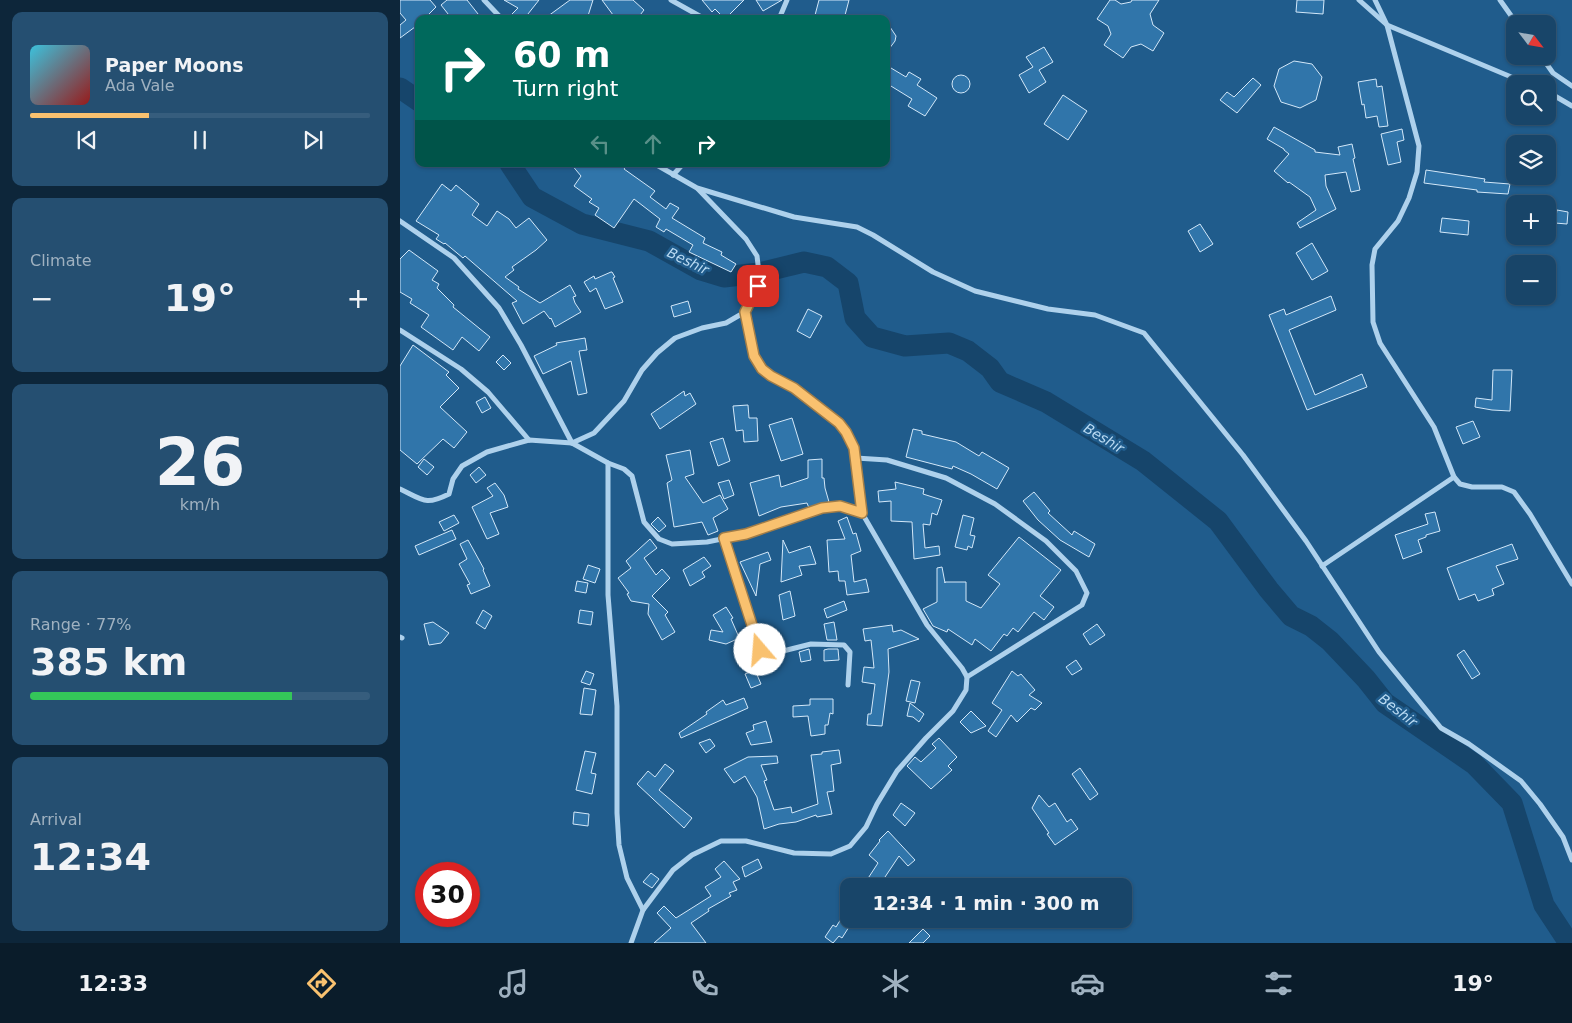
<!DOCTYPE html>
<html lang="en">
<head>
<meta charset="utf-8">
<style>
  :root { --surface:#184569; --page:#254f71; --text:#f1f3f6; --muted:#9fb1c0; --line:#365d7d; --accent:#f9c16f }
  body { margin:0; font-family:"DejaVu Sans",sans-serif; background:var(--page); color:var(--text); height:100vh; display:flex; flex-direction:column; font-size:19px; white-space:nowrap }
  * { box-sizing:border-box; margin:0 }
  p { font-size:16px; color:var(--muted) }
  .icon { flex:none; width:28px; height:28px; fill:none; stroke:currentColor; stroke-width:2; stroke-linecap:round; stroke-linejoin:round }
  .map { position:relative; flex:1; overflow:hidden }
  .side { display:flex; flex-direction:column; gap:12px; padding:12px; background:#0d263a; width:400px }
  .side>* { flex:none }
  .banner { position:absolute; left:15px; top:15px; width:475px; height:152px; border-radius:10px; box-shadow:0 1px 4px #0004,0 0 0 1px var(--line); background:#00695c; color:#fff; overflow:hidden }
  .needle { width:32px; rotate:121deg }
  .tools { position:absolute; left:1106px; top:15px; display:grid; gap:10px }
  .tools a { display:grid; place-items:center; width:50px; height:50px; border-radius:10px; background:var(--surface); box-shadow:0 1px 4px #0004,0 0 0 1px var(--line); font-size:25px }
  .speed { position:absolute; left:15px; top:862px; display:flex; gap:10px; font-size:25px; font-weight:700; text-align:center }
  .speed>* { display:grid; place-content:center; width:65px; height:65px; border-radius:50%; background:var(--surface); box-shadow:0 1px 4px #0004,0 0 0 1px var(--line); line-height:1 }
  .speed .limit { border:8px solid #d22; background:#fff; color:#111 }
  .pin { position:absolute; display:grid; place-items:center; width:42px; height:42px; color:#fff; margin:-21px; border-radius:10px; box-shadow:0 2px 8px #0006 }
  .me { position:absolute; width:55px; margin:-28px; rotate:342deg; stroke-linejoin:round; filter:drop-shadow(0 0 4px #0008) }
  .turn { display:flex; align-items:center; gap:18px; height:105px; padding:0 15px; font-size:22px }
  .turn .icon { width:65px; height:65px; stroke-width:2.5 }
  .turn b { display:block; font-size:35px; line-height:42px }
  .lanes { display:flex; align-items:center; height:48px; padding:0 15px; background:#0003; justify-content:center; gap:25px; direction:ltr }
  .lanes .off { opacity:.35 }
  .big { font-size:38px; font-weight:800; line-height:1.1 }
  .side .widget { flex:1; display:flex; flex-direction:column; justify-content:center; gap:8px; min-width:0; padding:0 18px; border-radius:10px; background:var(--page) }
  .side .dial { align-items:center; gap:0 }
  .dial b { font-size:65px; line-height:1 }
  .song { display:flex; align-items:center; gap:15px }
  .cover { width:60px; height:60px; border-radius:8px; background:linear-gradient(135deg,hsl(190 70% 55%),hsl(0 70% 35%)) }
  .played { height:5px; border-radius:2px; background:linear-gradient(90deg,var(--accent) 35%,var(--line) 35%) }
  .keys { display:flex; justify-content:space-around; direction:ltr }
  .heat { display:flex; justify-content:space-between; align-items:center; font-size:28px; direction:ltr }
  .charge { height:8px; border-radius:4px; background:linear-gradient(90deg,#34c759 77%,var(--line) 0) }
  .trip { position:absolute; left:440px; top:878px; width:292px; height:50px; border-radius:10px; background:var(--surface); box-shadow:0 1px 4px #0004,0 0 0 1px var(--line); font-weight:800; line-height:50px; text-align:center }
  .tab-bar { display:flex; height:80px; justify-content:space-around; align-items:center; background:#0a1c2a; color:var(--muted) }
  .tab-bar .icon { width:35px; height:35px }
  .tab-bar .current { color:var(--accent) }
  .tab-bar b { font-size:22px; color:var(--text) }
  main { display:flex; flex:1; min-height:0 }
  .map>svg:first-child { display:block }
</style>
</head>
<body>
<main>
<section class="side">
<div class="widget">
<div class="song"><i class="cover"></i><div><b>Paper Moons</b><p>Ada Vale</p></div></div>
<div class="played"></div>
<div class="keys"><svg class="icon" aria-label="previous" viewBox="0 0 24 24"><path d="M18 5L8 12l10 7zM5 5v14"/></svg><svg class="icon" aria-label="pause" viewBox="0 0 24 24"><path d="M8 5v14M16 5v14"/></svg><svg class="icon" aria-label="next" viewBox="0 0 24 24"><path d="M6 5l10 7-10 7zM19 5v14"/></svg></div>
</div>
<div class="widget"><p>Climate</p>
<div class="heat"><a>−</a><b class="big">19°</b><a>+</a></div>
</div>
<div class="widget dial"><b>26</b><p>km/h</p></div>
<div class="widget"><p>Range · 77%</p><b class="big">385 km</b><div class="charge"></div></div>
<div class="widget"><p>Arrival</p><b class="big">12:34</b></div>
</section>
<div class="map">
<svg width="1172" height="943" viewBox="0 0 1172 943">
  <rect width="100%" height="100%" fill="#205c8c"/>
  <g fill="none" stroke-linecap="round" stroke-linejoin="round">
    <!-- river -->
    <g stroke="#16456b" stroke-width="21">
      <path d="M0,88L19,101"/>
      <path d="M110,164L132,197L182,224L249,241L301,270L324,277L359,273L404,262L427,267L448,283L455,318L472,337L505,346L549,343L568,351L590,368L600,382L646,402L743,461L818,521L869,590L891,616L911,626L930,641L966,679L985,703L1074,764L1112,803L1144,905L1169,943"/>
    </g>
  </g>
  <!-- building -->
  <g fill="#3075aa" stroke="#d3e8f9">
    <path d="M0,0H30L36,7L24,19H19V24L0,38V25L6,20L0,13Z"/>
    <path d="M47,0H67L82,19H52L41,5Z"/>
    <path d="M104,0H139L124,19H107L118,8Z"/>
    <path d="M170,0H193L187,19H144Z"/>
    <path d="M202,0H233L244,10L237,19H216Z"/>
    <path d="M302,0H344L325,19L315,9L312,12Z"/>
    <path d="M356,0H382L363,11Z"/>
    <path d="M419,0H449L444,19L431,16L430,19H414Z"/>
    <path d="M710,0H715L721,4L731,2L732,0H759L750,14L753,25L764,33L753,51L741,44L731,47L723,58L704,45L711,34L708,26L697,19Z"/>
    <path d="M897,0H924L923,14L896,12Z"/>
    <path d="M486,21L496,36L495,41L486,53Z"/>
    <path d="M644,47L653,62L639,70L646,82L629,93L619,75L633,67L626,57Z"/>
    <path d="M894,61L912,64L922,77L916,100L900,108L881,102L874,86L879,69Z"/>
    <path d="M486,65L506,77L509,72L521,79L517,85L537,98L525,116L508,106L512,99L486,83Z"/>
    <circle cx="561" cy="84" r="9"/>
    <path d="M853,78L861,85L837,113L820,100L827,92L834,97Z"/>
    <path d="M976,79L977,87L982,86L988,126L979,127L977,116L966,118L964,104L962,105L958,82Z"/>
    <path d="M663,95L687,111L668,140L644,124Z"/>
    <path d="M874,127L915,150V152L940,155L938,147L952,144L955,158L953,159L960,190L951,192L946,172L925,175L926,186L936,209L900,228L897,223L916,210L910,197L889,182L888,183L874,171L889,154L884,150V149L867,139Z"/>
    <path d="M1002,129L1004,140L997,142L1001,162L988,165L981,134Z"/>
    <path d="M171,164H228L224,169L255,191L250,197L266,209L270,203L279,208L272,218L305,238L303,243L322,252L321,255L336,264L331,272L289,252L293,245L266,229L264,232L256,227L260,219L234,199L214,228L195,215L199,208L189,202L192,199L174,186L181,176Z"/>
    <path d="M1026,170L1085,179L1084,182L1110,184L1108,194L1077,192V190L1024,183Z"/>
    <path d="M42,184L51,191L56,185L79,204L72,215L87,226L97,211L109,219L116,228L129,218L147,240L136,250L112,267L114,270L105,277L119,287L118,289L140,303L170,285L176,296L173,297L175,303L181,312L155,327L151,318L150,319L144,311L123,324L112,303L117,301L65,256L63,258L45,243L44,244L36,239L39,235L16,221Z"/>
    <path d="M1157,210L1168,212L1167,224L1155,223Z"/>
    <path d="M1042,218L1069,221L1068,235L1040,232Z"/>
    <path d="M800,224L813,244L800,252L788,231Z"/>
    <path d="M912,243L928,271L912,280L896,253Z"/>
    <path d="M9,250L38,271L32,280L39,284L37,288L54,305L53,307L90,337L79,351L62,337L53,350L21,327L29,315L10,303L12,299L0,292V259Z"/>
    <path d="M211,272H212L215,277L213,278L223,302L205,309L196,288L190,292L184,282L194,276L195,279Z"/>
    <path d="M931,296L936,310L889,330L915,395L962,374L967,387L907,410L869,315L884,309L886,315Z"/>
    <path d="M288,301L291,312L274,317L271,306Z"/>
    <path d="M408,309L422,316L410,338L397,331Z"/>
    <path d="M185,338L187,350L179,351L187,393L178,395L171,361L143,374L134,356L157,345L156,343Z"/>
    <path d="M13,345L49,372L46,375L59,388L40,407L67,432L54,448L43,439L17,464L0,450V366Z"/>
    <path d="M103,355L111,363L104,370L96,362Z"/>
    <path d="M1093,370H1112L1110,411L1092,410L1075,407L1076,398L1092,400Z"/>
    <path d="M284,391L285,396L290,393L296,404L260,429L251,414Z"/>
    <path d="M85,397L91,408L82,413L76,402Z"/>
    <path d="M348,405L349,418H357L358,441L344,442L343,430L336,431L333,406Z"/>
    <path d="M392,418L403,454L381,461L369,425Z"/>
    <path d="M1073,421L1080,437L1063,444L1056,427Z"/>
    <path d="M513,429L522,431V434L556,442L579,456L582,452L609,468L597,489L571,474L553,466L552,469L506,457Z"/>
    <path d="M323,438L330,461L318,466L310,442Z"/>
    <path d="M290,450L294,474L285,477L303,503L320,495L328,509L313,518L318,531L308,535L302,522L274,527L267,483L272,480L266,455Z"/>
    <path d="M24,459L34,467L27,475L18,467Z"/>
    <path d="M422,459V478H424L425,488L429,502L409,508L407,503L381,507L359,516L350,483L379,475L381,487L408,478V460Z"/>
    <path d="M79,467L86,475L76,483L70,475Z"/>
    <path d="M329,480L334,495L324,499L318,483Z"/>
    <path d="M495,482L524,489L523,494L542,500L537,515L532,513L530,525L523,524L525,548L539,546L540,555L514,559L512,522L491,521V501L479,502L478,491L496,489Z"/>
    <path d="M95,483L104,495L108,507L90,513L99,534L87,539L72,507L93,496L87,488Z"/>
    <path d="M634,492L650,511L648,513L672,535L674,531L695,544L689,557L660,540L638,520L623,501Z"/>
    <path d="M1035,512L1040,531L1026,535V537L1018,540L1022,552L1003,559L995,535L1028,524L1025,514Z"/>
    <path d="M54,515L59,523L44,531L39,522Z"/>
    <path d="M563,515L574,518L570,535L575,536L572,548L568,546L567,550L555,547Z"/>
    <path d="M258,517L266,526L259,532L251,524Z"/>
    <path d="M447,517L453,534L456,533L461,551L451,555L454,582L466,579L469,592L447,595L445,581H439L438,571L429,572L427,540L445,539L438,521Z"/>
    <path d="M52,530L56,539L19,555L15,546Z"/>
    <path d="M619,537L661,570L640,596L654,607L644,620L634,612L618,632L613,628L607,636L604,634L591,651L575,639L572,645L548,629L547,632L533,626L523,609L537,602V568L542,567L545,583V582H566V601L581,608L600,584L588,575Z"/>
    <path d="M250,539L257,548L244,558L256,575L262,569L270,578L252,596L268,612L265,615L275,632L262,640L248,614L249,604L231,601L227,594L229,593L218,578L231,568L226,561Z"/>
    <path d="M68,540L84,569L83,570L90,586L71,594L67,585L70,584L59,564L67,559L60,544Z"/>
    <path d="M383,540L389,553L410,546L416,564L399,566L402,575L381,582Z"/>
    <path d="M1112,544L1118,559L1096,566L1104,584L1092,589L1094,595L1078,601L1075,594L1059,600L1047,568Z"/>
    <path d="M368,552L371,560L360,564L356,596L340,562Z"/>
    <path d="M304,557L311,566L302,572L305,577L290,586L283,570Z"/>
    <path d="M188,565L200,569L195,583L183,579Z"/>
    <path d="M177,581L188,583L186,593L175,591Z"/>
    <path d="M390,591L395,616L383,620L379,595Z"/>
    <path d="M444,601L447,610L427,618L424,609Z"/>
    <path d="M326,607L333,618L331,619L338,635L344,636L326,644L309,640L311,630L323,632L313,615Z"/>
    <path d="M83,610L92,616L85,629L76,623Z"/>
    <path d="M180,610L193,612L191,625L178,623Z"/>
    <path d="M33,622L49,633L41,643L29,645L24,624Z"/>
    <path d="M434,622L437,640H427L424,624Z"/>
    <path d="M697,624L705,635L690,645L683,634Z"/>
    <path d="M492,625L493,632L501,630L519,639L488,649L489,672L482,726L467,725L468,714H471L475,684L462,682L464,667L474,668L471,640L465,641L463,629Z"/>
    <path d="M409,649L411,660L401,662L399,652Z"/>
    <path d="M428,649H438L439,660L424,661V650Z"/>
    <path d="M1064,650L1080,674L1072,679L1057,655Z"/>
    <path d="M676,660L682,669L672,675L666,667Z"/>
    <path d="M355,670L361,684L351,688L345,674Z"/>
    <path d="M186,671L194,674L190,685L181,682Z"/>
    <path d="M612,671L618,676L621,674L635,690L629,695L642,703L635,710L631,708L617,722L611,715L596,737L588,731L602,710L592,703Z"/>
    <path d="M511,680L520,682L515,703L506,701Z"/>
    <path d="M184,688L196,690L192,715L180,714Z"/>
    <path d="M344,698L348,708L281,738L279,733L307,714L306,712L323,700L326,705Z"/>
    <path d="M410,699H433V714L430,713L428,725H425V734L411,736L408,716L393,717V706L410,705Z"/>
    <path d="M510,703L524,714L519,722L513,717L507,716Z"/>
    <path d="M571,711L586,726L571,733L560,722Z"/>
    <path d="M366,721L372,742L351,745L346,733L354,730L353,725Z"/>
    <path d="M539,738L557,757L548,766L552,770L531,789L507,766L515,757L521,762L536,748L532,744Z"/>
    <path d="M310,739L315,746L306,753L299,743Z"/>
    <path d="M439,750L441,763L431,765L434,791L427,792L432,814L417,817L416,815L396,822L379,824L364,829L357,797L345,776L334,783L324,769L348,757L377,756L378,763L361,765L367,780L364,781L374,810L391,807L392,813L418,804L411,755L422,754V752Z"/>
    <path d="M185,751L196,753L191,773L196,774L192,794L176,790Z"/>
    <path d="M265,764L274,771L259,790L292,818L284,828L237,784L248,771L255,777Z"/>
    <path d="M680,768L698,794L690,800L672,774Z"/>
    <path d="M639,795L649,807L655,803L667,822L671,819L678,829L655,845L647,834L649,833L632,808Z"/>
    <path d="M501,803L515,813L505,826L493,815Z"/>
    <path d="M174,812L189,814L188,826L173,824Z"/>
    <path d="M488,831L515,860L508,866L499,856L479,886H463L478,863L469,855L480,841L479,840Z"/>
    <path d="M358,859L362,868L345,877L342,867Z"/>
    <path d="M324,861L340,879L333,882L337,890L329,893L331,896L308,909L309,911L291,923L306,943H254L271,928L257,913L264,906L276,918L311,896L305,887L321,877L315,869Z"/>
    <path d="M251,873L259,879L252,888L243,882Z"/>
    <path d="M449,906V919H454L442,938L439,936L433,943L425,937L433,925L436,927Z"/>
    <path d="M523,929L530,936L523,943H509Z"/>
  </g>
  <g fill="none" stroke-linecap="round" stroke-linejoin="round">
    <!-- minor -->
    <g stroke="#aed1ec" stroke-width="5">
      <path d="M84,0L102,19"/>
      <path d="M271,0L305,19"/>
      <path d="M959,0L987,25L1128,84"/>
      <path d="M975,0L987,25L1019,146L1017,172L1009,198L998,221L975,249L972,265L973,322L980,343L1034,427L1054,477L1060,484L1072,487H1102L1114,492L1130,514L1172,584"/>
      <path d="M1100,0L1117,24"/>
      <path d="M379,19L387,0"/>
      <path d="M1141,56L1153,73L1172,86"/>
      <path d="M1148,92L1172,106"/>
      <path d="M255,164L297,188L394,217L457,227L473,235L533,272L575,291L648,309L695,315L744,333L843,455L906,541L979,652L1041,728L1069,744L1121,781L1140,804L1163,837L1172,860"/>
      <path d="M273,175L283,164"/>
      <path d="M0,221L54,258L99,308L121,345L172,443"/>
      <path d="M345,312C347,325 349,345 354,357C362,375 381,379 396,389C417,404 445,423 455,448L462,513"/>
      <path d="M0,330L61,369L88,392L129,440"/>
      <path d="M172,443L194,433L224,401L242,370L257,353L275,338L302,328L326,323L345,312L358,289L359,273L357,256L346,239L298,189"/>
      <path d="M456,458L487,460L546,478L595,504L646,541L676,571L687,593L682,605L567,677"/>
      <path d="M208,463V595L217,706V813L219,845L227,878L243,910"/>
      <path d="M0,489C23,500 25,506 49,494L53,479L62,466L87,452L129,440L172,443L208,463L224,469L232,476L244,522L259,539L272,544L307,542L346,534L422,508L440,506L462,513L527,625L562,668L567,677L566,690L553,711L526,738L497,771L477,804L466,827L450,846L431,854L394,853L346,841H321L292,855L273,870L243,910L231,943"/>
      <path d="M324,538L360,650L367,655L411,644L444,645L450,652L448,685"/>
      <path d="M922,566L1054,477"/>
      <path d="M0,637L2,638"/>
    </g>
  </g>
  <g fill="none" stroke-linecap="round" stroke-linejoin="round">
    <defs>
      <path id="route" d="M358,286L345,312L354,356L362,369L371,376L394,388L439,423L446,432L454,448L462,513L440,506L422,508L346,534L324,538L360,650"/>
    </defs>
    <!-- route casing -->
    <use href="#route" stroke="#a27d48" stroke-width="12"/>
    <!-- route -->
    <use href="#route" stroke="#f9c16f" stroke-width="9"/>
  </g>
  <g text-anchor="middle" stroke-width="5" stroke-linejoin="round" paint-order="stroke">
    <!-- water labels -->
    <g font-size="14" font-style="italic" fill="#badbf3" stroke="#205c8c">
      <text transform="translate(288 261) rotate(26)" y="5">Beshir</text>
      <text transform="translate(704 438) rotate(31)" y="5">Beshir</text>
      <text transform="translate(998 710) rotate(38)" y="5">Beshir</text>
    </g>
  </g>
</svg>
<div class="tools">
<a><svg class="needle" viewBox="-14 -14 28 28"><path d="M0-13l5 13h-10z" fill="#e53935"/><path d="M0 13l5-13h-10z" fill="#9fb1c0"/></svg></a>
<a><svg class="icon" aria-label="search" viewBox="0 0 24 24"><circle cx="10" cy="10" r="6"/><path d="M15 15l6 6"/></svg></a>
<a><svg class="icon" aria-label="layers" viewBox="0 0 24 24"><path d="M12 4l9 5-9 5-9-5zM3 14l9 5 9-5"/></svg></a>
<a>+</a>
<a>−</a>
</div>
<div class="speed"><div class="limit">30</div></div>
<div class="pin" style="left:358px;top:286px;background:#d93025"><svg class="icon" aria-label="arrive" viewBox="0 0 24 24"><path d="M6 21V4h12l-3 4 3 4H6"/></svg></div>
<svg class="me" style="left:360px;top:650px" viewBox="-20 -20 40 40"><circle r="19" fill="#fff"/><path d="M0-13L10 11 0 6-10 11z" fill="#f9c16f"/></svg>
<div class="trip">12:34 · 1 min · 300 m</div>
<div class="banner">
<div class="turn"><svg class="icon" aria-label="right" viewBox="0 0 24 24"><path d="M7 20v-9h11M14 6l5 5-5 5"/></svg><div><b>60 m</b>Turn right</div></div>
<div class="lanes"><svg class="icon off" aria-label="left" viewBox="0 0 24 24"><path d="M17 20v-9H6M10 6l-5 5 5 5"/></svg><svg class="icon off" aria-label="ahead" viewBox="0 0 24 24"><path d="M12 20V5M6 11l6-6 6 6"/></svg><svg class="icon" aria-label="right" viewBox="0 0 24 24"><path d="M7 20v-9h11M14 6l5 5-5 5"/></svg></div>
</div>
</div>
</main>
<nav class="tab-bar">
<b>12:33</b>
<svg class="icon current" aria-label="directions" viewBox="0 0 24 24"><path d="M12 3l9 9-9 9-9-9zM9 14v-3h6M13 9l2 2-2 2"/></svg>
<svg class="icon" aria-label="music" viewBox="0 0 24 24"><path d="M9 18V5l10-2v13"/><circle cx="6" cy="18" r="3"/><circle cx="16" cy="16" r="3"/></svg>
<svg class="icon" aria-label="phone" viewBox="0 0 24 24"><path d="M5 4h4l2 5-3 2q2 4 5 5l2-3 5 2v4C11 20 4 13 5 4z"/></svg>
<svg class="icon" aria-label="climate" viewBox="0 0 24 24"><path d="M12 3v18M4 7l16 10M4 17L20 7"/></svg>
<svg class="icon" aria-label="car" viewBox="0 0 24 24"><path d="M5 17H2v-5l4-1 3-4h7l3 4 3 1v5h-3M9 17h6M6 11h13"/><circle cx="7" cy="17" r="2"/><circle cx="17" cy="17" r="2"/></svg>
<svg class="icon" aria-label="filters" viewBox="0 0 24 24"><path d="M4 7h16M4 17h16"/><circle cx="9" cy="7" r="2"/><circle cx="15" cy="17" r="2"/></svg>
<b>19°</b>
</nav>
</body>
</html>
